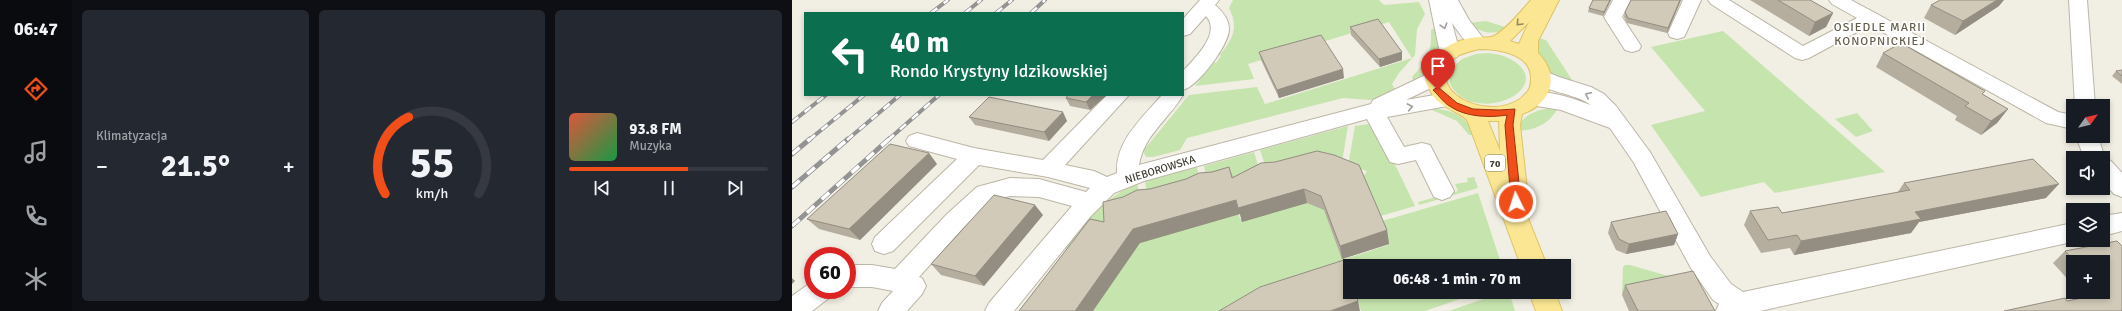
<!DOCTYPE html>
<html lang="pl">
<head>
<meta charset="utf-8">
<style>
  :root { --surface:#171b24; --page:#242831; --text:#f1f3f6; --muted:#9ea1a6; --line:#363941; --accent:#f14e1a }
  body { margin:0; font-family:Signika,sans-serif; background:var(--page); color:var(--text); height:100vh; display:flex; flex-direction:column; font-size:15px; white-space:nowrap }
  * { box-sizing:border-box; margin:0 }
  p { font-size:13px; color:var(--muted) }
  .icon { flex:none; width:22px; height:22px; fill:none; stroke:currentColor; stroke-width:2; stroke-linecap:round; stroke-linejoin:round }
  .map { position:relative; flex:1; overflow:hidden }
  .panel { display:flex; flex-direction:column; gap:10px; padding:10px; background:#0d0f14; width:720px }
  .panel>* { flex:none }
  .guide { position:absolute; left:12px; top:12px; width:380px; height:84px; border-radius:0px; box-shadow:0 2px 6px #0003; background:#0b6e4f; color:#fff; overflow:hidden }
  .needle { width:26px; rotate:56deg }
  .buttons { position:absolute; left:1274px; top:99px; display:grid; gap:8px }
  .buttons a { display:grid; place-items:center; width:44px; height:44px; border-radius:0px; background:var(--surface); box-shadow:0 2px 6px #0003; font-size:20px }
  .speed { position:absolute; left:12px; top:247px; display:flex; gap:8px; font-size:20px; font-weight:700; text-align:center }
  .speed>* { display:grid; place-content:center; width:52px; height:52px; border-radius:50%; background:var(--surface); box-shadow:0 2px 6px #0003; line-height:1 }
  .speed .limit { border:6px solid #d22; background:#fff; color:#111 }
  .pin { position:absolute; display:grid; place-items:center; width:34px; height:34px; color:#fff; margin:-41px -17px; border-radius:50% 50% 50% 0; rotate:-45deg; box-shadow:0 0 4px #0007 }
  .pin .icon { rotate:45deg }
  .me { position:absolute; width:44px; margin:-22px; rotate:356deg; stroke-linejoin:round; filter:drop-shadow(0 0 3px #0008) }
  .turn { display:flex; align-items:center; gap:14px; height:84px; padding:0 20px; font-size:18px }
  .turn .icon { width:52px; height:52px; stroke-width:2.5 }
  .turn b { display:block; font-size:28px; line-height:34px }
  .big { font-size:30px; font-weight:800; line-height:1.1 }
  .panel .widget { flex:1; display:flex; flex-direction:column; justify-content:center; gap:6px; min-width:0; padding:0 14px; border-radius:6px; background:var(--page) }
  .panel .dial { align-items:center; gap:0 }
  .dial svg { height:104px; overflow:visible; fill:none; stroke:var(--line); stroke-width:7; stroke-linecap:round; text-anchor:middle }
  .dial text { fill:var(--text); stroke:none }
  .song { display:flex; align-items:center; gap:12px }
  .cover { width:48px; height:48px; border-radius:6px; background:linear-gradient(135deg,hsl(10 70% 55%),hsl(140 70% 35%)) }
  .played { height:4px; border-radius:2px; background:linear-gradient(90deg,var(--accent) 60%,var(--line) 60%) }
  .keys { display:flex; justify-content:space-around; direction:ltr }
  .heat { display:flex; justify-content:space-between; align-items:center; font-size:22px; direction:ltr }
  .panel .tiles { flex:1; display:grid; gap:10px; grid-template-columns:repeat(3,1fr) }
  .trip { position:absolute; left:551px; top:259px; width:228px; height:40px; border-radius:0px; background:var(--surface); box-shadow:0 2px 6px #0003; font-weight:800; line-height:40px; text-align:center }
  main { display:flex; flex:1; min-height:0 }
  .menu { display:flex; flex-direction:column; width:72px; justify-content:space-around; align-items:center; background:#090b0e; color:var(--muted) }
  .menu .icon { width:28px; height:28px }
  .menu .selected { color:var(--accent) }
  .menu b { font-size:18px; color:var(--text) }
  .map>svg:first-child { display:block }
</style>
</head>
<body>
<main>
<nav class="menu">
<b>06:47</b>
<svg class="icon selected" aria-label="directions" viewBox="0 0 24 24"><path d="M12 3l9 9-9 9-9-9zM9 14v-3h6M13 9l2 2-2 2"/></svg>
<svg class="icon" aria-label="music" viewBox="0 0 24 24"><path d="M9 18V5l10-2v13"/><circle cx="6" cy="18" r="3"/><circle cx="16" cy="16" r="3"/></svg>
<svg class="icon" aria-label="phone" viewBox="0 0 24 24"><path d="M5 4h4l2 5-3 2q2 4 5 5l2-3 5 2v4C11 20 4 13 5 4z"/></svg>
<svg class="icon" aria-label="climate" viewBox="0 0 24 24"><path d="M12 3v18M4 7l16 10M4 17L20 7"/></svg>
</nav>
<section class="panel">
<div class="tiles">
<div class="widget"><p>Klimatyzacja</p>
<div class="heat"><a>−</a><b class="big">21.5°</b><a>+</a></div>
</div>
<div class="widget dial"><svg viewBox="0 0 100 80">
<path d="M14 69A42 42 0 1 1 86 69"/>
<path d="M14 69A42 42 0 0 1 32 10" stroke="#f14e1a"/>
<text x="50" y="56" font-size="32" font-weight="700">55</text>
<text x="50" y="72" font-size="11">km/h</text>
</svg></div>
<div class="widget">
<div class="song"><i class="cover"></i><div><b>93.8 FM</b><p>Muzyka</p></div></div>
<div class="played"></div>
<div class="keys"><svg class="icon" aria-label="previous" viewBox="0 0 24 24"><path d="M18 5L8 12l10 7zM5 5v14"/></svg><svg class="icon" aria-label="pause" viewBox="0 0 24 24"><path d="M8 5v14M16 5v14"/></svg><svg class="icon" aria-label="next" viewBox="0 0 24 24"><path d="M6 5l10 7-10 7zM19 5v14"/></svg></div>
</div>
</div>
</section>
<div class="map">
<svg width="1330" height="311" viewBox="0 0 1330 311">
  <rect width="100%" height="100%" fill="#f1eee3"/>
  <!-- green -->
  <g fill="#c6e4ad">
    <path d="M441,0H587L592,5L627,2L633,14L625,29L623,55L607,73L600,84L603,90L579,100L551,98L395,138L388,150L361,157H354L351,151L397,95L465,87L473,104L620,58L597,22L456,64L462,79L403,86L422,62L424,63L429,56L428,55C441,38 447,28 437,8Z"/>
    <path d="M694,21L716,28C702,36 688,33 677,23Z"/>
    <path d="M645,27L648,49L632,74L622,82L620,77C635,61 640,53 639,30Z"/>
    <path d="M931,31L1093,172L983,193L972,182L909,197L859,125L913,111L859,47Z"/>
    <path d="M746,38L754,40L780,80L777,83C760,76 738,60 746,38Z"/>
    <path d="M684,54C698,52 711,54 723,62C763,90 681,127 658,84V70L670,59Z"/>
    <path d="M766,108C757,124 744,130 725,131C729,113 750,108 766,108Z"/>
    <path d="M638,109C660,108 674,117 684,135H677L665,121Z"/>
    <path d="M1065,113L1081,131L1064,137L1043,119Z"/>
    <path d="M583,123L623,206L585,217L569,181L575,171L556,166L563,126Z"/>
    <path d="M556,126L550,162L478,180L468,150Z"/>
    <path d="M462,152L471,182L417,190L412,166Z"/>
    <path d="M405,167L409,192L357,206L353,181Z"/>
    <path d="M682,177L686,188L627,205L626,202L666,191L663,184L676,182L675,178Z"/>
    <path d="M345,184L350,208L293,253L273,248C294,222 313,196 345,184Z"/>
    <path d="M686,193L710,266H558V276L557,272L450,307L443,311H299L348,240L446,213L448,219L523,197L536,204L553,259L596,245L587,222Z"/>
    <path d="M833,265H838L897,282L830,295L831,267Z"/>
    <path d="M563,292H688L633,311H569Z"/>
    <path d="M711,292H717L723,311H657Z"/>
  </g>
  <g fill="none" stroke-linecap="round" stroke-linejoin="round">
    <defs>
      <g id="minor">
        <path d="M408,0H427L423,5C430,11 437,19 437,29C437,45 406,86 391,90V71C402,59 430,33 414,16L398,34L391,36V19Z"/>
        <path d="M637,0H666L677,20L695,43L693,47C677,51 669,35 660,23L668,53L665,57L658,59L651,57L648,53Z"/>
        <path d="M821,0H839L830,17L849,46L847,50L840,52L833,50L812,17Z"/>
        <path d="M891,0H909L894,33L892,37L885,39L878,37L876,33Z"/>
        <path d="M916,0H937L1011,46L1065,18L1040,4L1037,0H1059L1266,112L1281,115V129L1254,123L1078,25L1017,58L1010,60L1003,58L919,4Z"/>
        <path d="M1277,0H1295L1303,106H1283Z"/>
        <path d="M750,70L767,77L799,87L812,94L824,106L858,152L918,256L939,284L951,292L1281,223V240H1289L968,311H924L927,304L921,300L900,270L842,163L818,128L769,110L733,104L730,99L733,94C754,88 779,98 799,105C782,92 751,94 740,76L743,71Z"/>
        <path d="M642,71L649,73L652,78L649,83L614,100L654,93L661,95L664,100L661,105L595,117L612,147L630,143L638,145L662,191L658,197L650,200L642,197L624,160L606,164L598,162L575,119L352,181L322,193L298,217L222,311H193L197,303L280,206L247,197L218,196L200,200L171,228L127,277L130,278L134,286L130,294L115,311H86L90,303L101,291L80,287H55V265H80L103,269L155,214L185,187L218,178L247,179L294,192L298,188L256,177L187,165L101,251L92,254L83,251L80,244L83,237L165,159L117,146L114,141L117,136L125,133L182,148L251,160L315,95H337L273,165L302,171L315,177L325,173C323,141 351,117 370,95H391C376,120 352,135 347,165L579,104L581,100Z"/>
        <path d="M1284,136H1306L1313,159L1319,161L1330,173V197L1322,194L1311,182V158H1292Z"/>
        <path d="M1330,213V231L1311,236V216Z"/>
        <path d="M21,281V290H41L37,298L20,311H0V296Z"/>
      </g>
      <g id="major">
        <path d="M739,0H767L746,41V53C769,76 759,104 730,114L728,125L736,199L731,206L755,266H729L676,122C670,111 648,110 639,92C637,88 633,83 633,78C633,53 664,39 686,37C690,37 695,38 699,37C711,34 730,10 739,0ZM737,22L727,44L718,41ZM687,49C705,49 738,53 739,77C739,82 739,87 736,91C720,113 683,110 664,95C650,83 650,68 664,57C670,53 680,51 687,49ZM696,121H707L708,151Z"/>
        <path d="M737,292H763L770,311H744Z"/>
      </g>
    </defs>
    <!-- minor casing -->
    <use href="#minor" stroke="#bcb6a6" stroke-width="2"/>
    <!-- major casing -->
    <use href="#major" stroke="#dec464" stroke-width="2"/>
    <!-- minor -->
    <use href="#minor" fill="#fff" fill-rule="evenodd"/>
    <!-- major -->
    <use href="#major" fill="#fae693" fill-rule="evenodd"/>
    <defs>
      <g id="rail-far1">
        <path d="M139,13L156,0"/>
        <path d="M173,13L189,0"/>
        <path d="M204,13L220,0"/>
        <path d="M239,13L253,0"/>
        <path d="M0,122L34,95"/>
        <path d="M17,140L72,95"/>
        <path d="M55,140L108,95"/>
        <path d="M96,140L147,95"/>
      </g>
      <g id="rail">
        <path d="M0,154L18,139"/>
        <path d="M0,187L56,139"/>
        <path d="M0,226L97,139"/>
      </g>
    </defs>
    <!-- rail-far1 casing -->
    <use href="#rail-far1" stroke="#939393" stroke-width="4"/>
    <!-- rail casing -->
    <use href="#rail" stroke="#939393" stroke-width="5"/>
    <!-- rail-far1 -->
    <use href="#rail-far1" stroke="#fff" stroke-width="2.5" stroke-dasharray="8" stroke-linecap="butt"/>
    <!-- rail -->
    <use href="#rail" stroke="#fff" stroke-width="3.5" stroke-dasharray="10" stroke-linecap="butt"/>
  </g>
  <!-- wall -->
  <g fill="#b5ae9f">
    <path d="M801,0H819L811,16L796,12L797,8Z"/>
    <path d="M839,0H889L875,33L835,23L832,17L833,12Z"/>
    <path d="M958,0H1018L1041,13L1034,27L1017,36Z"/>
    <path d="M1139,5L1207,6L1163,35L1132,18Z"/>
    <path d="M558,27L610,52V60L588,67L559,35Z"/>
    <path d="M467,52L552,78L487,98L469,60Z"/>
    <path d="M1091,53L1191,95L1216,109L1205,123L1189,135L1163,120L1165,116L1084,67Z"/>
    <path d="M1330,70V84L1320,76L1324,71Z"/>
    <path d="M315,95L298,110L278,106L274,98Z"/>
    <path d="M177,117L275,121L257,141L183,125Z"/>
    <path d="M469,163L595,230L597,244L550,259L532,210L515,203L450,222L448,214L348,243L312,222L358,189L437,167L441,177Z"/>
    <path d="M145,164L68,240L27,229L15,219Z"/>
    <path d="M1112,183L1254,198L1127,222L1119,233L1002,255L998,248L969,253L952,225L958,211L990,213L1105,193Z"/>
    <path d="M251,215L192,286L149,275L139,264Z"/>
    <path d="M819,222L886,234L882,245L834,254L824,250L816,233Z"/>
    <path d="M1330,246V311L1275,301L1292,297L1288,292H1311V262H1281V285L1261,263L1273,251Z"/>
    <path d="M833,285L923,311H837L830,295Z"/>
  </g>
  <!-- shaded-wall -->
  <g fill="#938d82">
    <path d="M818,0H819L811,16L812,12Z"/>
    <path d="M888,0H889L875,33L876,28Z"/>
    <path d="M1205,0H1212L1207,6L1163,35L1171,21Z"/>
    <path d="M1041,13L1034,27L1017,36L1023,22Z"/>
    <path d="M610,52V60L588,67L587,59Z"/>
    <path d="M551,69L552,78L487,98L485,90Z"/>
    <path d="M301,95H315L298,110L294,102Z"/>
    <path d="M1216,109L1205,123L1189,135L1199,121Z"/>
    <path d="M271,112L275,121L257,141L252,132Z"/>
    <path d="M137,153L145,164L68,240L57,229Z"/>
    <path d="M1267,184L1254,198L1127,222L1119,233L1002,255L1009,241L1123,212Z"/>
    <path d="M512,189L515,203L450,222L448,214L348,243L301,311H283L341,229L444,200Z"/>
    <path d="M243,205L251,215L192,286L183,276Z"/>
    <path d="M595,230L597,244L550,259L548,246Z"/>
    <path d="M886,234L882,245L834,254L837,244Z"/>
    <path d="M0,278L3,281L0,284Z"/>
    <path d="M566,301L568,311H538Z"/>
  </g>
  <!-- building -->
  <g fill="#d2cab9" stroke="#938d82">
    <path d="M801,0H818L812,12L797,8Z"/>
    <path d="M839,0H888L876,28L836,18L833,12Z"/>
    <path d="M986,0H1018L1041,13L1023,22Z"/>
    <path d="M1148,0H1205L1171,21L1139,5Z"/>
    <path d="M586,19L610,52L587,59L558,27Z"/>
    <path d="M529,35L551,69L485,90L467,52Z"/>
    <path d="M1109,43L1193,91L1190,94L1216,109L1199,121L1173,106L1177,103L1091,53Z"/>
    <path d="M1330,70V76L1324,71Z"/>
    <path d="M276,95H301L294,102L274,98Z"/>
    <path d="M197,97L271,112L252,132L177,117Z"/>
    <path d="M98,144L137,153L57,229L15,219Z"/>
    <path d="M525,151L542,155L567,165L595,230L548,246L529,196L512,189L446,208L444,200L341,229L283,311H227L298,219L312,222L311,202L331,197L345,190L358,189L394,179L407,173L420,172L437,167L440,178L469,163L483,162Z"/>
    <path d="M1241,159L1267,184L1123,212L1129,219L1009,241L1005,235L976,240L958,211L986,207L990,213L1118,190L1112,183Z"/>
    <path d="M202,195L243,205L183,276L139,264Z"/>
    <path d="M874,211L886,234L837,244L827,239L819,222Z"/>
    <path d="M1325,241L1330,246V311H1212L1273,298L1275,301L1314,293L1311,290V262H1284L1273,251Z"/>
    <path d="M552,260L558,277V292H563L566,301L538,311H427L468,287Z"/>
    <path d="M901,271L923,311H846L833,285Z"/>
  </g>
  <!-- one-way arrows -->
  <defs><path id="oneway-chevron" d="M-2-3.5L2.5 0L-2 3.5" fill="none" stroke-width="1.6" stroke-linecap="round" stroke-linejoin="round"/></defs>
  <use stroke="#958a5f" href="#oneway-chevron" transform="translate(727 23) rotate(133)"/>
  <g stroke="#a09e9a">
    <use href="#oneway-chevron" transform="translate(652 26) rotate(73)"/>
    <use href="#oneway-chevron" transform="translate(796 95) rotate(-153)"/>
    <use href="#oneway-chevron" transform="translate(618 107) rotate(-11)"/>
  </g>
  <!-- route -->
  <path fill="#f14e1a" stroke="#9d3311" d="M646,87L665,103L681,109L707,110L723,109L721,125L729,202L727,204H720L719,202L713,125L715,115C698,118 674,117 659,107C653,104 648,97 643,92L641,90Z"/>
  <g text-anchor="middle" stroke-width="3.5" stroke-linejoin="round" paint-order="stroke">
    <!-- shield labels -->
    <rect fill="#fff" stroke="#7b7871" stroke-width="1" x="693" y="155" width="20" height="16" rx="3"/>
    <g font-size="10" font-weight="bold" fill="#423e34">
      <text x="703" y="167">70</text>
    </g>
    <!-- street labels -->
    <g font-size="11" fill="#423e34" stroke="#fff">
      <text transform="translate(368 169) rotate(-17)" y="4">NIEBOROWSKA</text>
    </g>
    <!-- neighbourhood labels -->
    <g font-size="12" letter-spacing="1" fill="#655d4b" stroke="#fff">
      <text x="1088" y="31">OSIEDLE MARII<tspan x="1088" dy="14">KONOPNICKIEJ</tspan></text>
    </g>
  </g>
</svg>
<div class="buttons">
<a><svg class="needle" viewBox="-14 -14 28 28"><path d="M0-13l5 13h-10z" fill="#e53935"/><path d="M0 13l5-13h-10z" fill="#9ea1a6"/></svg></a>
<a><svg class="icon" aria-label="sound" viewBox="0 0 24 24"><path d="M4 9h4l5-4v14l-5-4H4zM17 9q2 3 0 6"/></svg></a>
<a><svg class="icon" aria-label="layers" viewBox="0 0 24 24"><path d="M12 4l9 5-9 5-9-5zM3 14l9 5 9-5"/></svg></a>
<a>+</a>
</div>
<div class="speed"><div class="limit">60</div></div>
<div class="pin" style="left:646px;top:90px;background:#d93025"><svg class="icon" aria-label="arrive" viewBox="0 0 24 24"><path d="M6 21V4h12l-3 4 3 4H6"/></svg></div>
<svg class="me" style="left:724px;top:202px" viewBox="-20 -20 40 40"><circle r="17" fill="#f14e1a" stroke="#fff" stroke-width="3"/><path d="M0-11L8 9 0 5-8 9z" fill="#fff"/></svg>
<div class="trip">06:48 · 1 min · 70 m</div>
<div class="guide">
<div class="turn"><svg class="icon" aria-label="left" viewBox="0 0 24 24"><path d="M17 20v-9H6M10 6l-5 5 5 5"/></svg><div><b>40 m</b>Rondo Krystyny Idzikowskiej</div></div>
</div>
</div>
</main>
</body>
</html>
